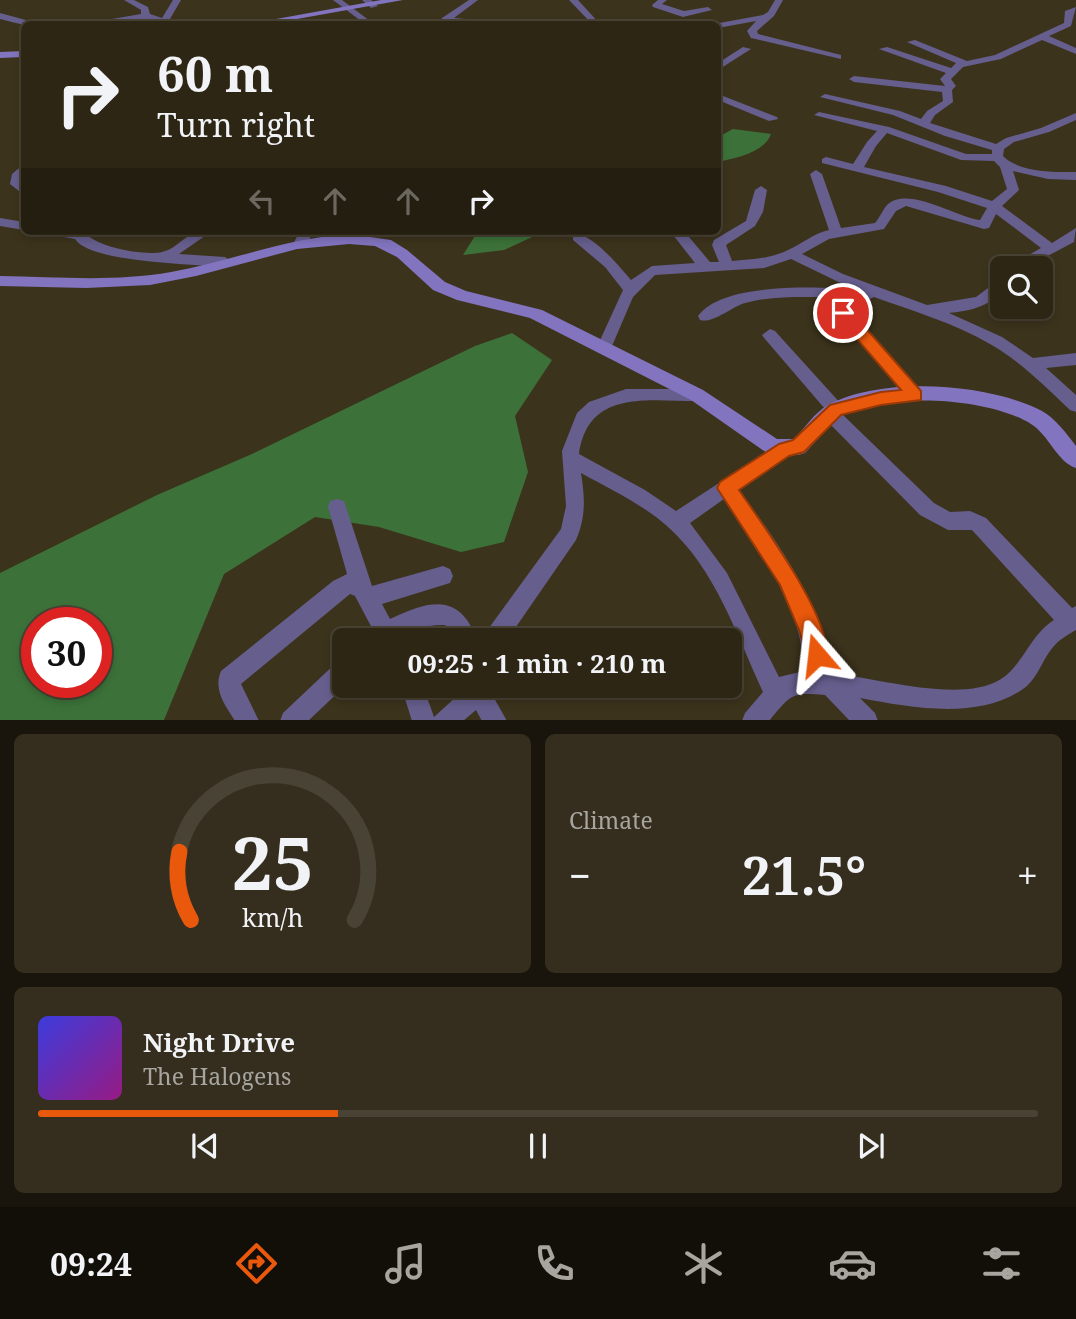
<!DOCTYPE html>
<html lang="en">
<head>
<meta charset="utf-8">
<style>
  :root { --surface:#2d2615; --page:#352e1e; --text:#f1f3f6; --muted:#a7a5a0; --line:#484334; --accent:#ea580c }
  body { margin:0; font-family:"Noto Serif",serif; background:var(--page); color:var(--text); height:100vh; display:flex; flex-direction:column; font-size:26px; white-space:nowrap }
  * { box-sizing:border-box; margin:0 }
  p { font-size:23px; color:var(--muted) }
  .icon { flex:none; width:38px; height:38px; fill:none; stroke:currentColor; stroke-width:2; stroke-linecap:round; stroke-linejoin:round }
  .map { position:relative; height:720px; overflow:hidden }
  .side { display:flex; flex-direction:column; gap:14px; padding:14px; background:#19150c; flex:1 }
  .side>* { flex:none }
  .top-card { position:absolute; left:21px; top:21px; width:700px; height:214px; border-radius:10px; box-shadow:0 4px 10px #0003,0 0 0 2px var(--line); background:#2d2615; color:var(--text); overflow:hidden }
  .controls { position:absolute; left:990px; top:256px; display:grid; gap:14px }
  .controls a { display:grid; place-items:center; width:63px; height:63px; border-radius:10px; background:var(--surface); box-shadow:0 4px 10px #0003,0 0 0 2px var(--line); font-size:35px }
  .speed { position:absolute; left:21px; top:607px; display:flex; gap:14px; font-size:35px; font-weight:700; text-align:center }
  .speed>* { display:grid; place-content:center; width:91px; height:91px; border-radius:50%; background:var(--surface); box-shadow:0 4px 10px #0003,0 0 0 2px var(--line); line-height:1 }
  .speed .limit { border:10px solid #d22; background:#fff; color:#111 }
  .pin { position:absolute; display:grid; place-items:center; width:60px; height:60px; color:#fff; margin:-30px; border:4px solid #fff; border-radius:50%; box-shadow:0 2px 7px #0007 }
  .me { position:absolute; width:77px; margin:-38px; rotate:343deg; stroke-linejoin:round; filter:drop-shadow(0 0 5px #0008) }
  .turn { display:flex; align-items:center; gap:24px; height:147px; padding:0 21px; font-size:32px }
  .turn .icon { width:91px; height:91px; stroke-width:2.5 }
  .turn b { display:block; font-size:49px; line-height:60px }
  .lanes { display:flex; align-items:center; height:66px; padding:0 21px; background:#0003; justify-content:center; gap:35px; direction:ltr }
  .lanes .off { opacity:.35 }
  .big { font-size:52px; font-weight:700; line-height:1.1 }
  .side .tile { flex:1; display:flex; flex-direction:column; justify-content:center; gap:10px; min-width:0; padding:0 24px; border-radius:10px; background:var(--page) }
  .side .dial { align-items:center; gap:0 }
  .dial svg { height:182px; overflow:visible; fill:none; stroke:var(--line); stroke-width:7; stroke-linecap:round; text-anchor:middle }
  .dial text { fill:var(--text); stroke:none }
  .song { display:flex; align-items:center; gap:21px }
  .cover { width:84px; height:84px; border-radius:10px; background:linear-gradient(135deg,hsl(240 70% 55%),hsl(310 70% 35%)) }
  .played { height:7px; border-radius:4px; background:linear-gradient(90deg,var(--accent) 30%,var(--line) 30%) }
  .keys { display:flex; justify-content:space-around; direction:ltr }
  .heat { display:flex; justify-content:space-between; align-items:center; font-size:38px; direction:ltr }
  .side .tiles { flex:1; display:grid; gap:14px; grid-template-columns:1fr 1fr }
  .tile:last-child { grid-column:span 2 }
  .trip { position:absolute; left:332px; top:628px; width:410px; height:70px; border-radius:10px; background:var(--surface); box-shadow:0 4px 10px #0003,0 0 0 2px var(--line); font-weight:700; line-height:70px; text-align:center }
  .menu { display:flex; height:112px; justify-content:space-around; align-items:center; background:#120f08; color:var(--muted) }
  .menu .icon { width:49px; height:49px }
  .menu .active { color:var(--accent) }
  .menu b { font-size:32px; color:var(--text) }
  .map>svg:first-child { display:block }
</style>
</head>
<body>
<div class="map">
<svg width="1076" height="721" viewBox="0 0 1076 721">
  <rect width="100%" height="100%" fill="#3c331c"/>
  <!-- forest -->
  <g fill="#3c7239" fill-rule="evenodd">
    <path d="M733,129L771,134C764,153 736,158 718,162V137Z"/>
    <path d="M478,231H545L504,250L463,255Z"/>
    <path d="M512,333L552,360L515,416L528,472L504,542L461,552L379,527L315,517L224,574L164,720L0,721V573L157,495L252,454L475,346ZM37,623H96V682H37Z"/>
  </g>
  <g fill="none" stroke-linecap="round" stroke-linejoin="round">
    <!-- street -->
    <g fill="#665e8d" fill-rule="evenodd">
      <path d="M124,0H134L148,7L150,14L162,18L173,0H181L167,24C158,24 154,19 146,19C125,18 104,26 83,24L141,14V10Z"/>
      <path d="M333,0H342L374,24H365Z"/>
      <path d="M362,0H371L378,6L371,8Z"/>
      <path d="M469,0H478L454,18L489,21L493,24H439L442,18Z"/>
      <path d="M569,0H578L600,24H592Z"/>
      <path d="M658,0H667L662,4L684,11L708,7L712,10L683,17L653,7L652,5Z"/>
      <path d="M775,0H783L774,16L757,31L758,34L841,55V59L751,38L747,31L756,21L718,28V24H714L763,15L768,12Z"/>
      <path d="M1076,7L1071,26L1049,36L1076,48V54L1042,40L1001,59L963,67L951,79L956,86L952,90L953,102L935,115L930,123L996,144L1006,138L1041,128L1076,113V120L1049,132L1014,142L1004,149L1003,156C1020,173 1054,172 1076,172V180L1048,179L1013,171L1019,190L1002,206L1052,243L1076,228L1074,242L1025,268H1006L1041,248L996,214L989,228L984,229L906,206L896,211L884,229L829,239L802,254L843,274L927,305L976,297L992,285L998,276L1003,274V291C988,307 969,311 949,313L1002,337L1033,358L1076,353V365L1046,368L1076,395V412L1070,410C1045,386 1020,361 990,344C954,323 913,311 874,297L868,300L839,298L922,391L924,396L922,401H910L821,297C796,297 770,296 745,303C731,307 713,324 700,320L698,316C723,282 815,287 853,289L791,259L764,268L655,275L633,297L609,353H599L596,349L623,290L605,267L573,240V234C590,231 620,267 631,280L652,266L695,263L670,231H684L710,262H719L712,245L714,240L746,221L755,190L761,186L767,190L763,212L755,226L726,245L732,261C751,259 770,259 788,250C802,244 814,233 829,230L810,174L816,170L822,174L841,228L875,223C880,217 883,209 888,204C909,186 956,217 980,220L987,208L938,192L822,163V159L826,157L853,164L867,142L877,131L814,115L819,112L889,127L966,154H992V150L945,136L893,115L820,97L825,94L900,111L921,119L927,111L943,101L942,92L854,82L849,79L854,76L945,86L940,79L946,73L879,49L887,47L951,68L956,63L907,42L915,40L967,61L995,55L1064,23L1065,11ZM887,133L961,160L994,161L1000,167L1007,189L992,201L946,186L864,167L876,146Z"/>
      <path d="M0,13L33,22L34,24L24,25L0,19Z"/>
      <path d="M653,21L664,24H649Z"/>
      <path d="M743,47L751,49L718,70V63Z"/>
      <path d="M718,94L777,117L778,119L769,121L718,100Z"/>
      <path d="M24,164V175L22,178L24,195L10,184L12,174Z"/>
      <path d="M0,218L24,222V230L0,226Z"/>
      <path d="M45,231H84C93,247 144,256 162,252C181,248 182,231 212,231L179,254L225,257L232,262L225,267C195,264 90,263 75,239L47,234Z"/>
      <path d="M300,231H314L305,247L300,248L293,244Z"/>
      <path d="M770,329L775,331L842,405L844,410L842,414L934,503L950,512L970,511L986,518L1072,608L1076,606V630C1069,634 1060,639 1054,646C1043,658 1039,675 1027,686C983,721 913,708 860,698L875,713L878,721H850L825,695C790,692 791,695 769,721H742L745,713L763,692C737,636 715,568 667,526C642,504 610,489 581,473C585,498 586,517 576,540L507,640H483L486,632L561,529L566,506L562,451L577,413L589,402L626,389H697L703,390L705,395L703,400L697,401C648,401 588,389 579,454L645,490L676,511L779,444L785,442L791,444L794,449L791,454L739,490C779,545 823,602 827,673C873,676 960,705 1001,679C1024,664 1029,636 1054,620L972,530H948L920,515L825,419L823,414L825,409L765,339L762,335ZM724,499C761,551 802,605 804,671L779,677L727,573L690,523Z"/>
      <path d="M337,499L344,501L346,507L372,586L443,566L450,569L453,576L450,583L382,604L390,619C429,600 460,592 477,640H455L445,625C428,624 414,630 400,637L401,640H366L373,630L355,596L350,594L241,684L259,721H235C225,705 213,690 221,671L333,581L347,574L328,507L330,501Z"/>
      <path d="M345,659V686L308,721H280L283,713L337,662Z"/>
      <path d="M401,686H423L434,717L468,686H490V691L507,721H482L476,710L463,721H412Z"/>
    </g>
    <!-- secondary -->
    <g fill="#8274bf" fill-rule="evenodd">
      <path d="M381,0H403L269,24H249Z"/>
      <path d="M24,51V57L0,58V52Z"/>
      <path d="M349,234L391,240L407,250L445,282L466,291L542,310L703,390L777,439H794C805,428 814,413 828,405C883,376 988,383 1042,411C1056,419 1066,433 1076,446V468C1057,462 1049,435 1031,424C988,397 888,392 843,415C827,423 817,441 805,453L798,455L767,453L691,400L530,318L457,300L433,290L397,257L375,246L349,244L297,249L196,276L150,285L86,288L0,286V276C57,277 115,282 171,272C231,261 287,238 349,234Z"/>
    </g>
  </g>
  <!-- route -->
  <path fill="#ea580c" stroke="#983908" stroke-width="2" d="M843,308L849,309L921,391V400L881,405L841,415L804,452L789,456L739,490C760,521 839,627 825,662L817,666L809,662L799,630L780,585L717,488L720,482L779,444L793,440L830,405L881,392L901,390L838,317V309Z"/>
</svg>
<div class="controls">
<a><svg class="icon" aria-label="search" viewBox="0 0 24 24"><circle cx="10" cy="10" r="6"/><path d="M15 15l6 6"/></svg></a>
</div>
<div class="speed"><div class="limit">30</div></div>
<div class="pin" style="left:843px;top:313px;background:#d93025"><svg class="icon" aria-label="arrive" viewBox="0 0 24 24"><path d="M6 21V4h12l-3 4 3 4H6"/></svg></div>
<svg class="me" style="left:817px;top:655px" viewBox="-20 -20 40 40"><path d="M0-17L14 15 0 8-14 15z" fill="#ea580c" stroke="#fff" stroke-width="4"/></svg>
<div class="trip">09:25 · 1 min · 210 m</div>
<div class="top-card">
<div class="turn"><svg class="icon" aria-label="right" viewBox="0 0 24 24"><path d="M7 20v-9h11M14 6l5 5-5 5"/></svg><div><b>60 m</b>Turn right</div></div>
<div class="lanes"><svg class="icon off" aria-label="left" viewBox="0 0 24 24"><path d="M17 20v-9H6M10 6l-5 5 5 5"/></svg><svg class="icon off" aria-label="ahead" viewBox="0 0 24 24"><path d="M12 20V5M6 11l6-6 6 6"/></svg><svg class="icon off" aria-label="ahead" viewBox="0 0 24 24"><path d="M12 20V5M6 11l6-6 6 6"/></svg><svg class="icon" aria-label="right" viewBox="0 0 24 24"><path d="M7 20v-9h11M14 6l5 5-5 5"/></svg></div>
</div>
</div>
<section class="side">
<div class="tiles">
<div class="tile dial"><svg viewBox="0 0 100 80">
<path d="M14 69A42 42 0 1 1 86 69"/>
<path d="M14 69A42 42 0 0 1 9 39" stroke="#ea580c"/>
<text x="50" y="56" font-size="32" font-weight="700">25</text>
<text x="50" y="72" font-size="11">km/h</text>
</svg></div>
<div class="tile"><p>Climate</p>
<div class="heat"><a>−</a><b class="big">21.5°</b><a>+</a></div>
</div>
<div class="tile">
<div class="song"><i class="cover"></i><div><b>Night Drive</b><p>The Halogens</p></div></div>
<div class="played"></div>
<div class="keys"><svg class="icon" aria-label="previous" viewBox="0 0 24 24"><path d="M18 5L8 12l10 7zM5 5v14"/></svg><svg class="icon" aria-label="pause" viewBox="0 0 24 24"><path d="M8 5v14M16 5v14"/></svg><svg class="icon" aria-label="next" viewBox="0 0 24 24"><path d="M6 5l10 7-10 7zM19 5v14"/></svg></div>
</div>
</div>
</section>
<nav class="menu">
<b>09:24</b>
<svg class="icon active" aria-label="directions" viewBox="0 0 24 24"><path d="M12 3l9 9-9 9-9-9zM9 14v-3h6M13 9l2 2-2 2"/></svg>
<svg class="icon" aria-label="music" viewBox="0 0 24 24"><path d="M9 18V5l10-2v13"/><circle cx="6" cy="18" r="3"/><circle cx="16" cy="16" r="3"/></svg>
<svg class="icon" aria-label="phone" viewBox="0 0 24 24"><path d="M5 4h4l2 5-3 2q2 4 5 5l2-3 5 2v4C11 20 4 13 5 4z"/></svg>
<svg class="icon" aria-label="climate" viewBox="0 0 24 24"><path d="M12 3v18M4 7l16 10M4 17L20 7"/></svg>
<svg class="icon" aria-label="car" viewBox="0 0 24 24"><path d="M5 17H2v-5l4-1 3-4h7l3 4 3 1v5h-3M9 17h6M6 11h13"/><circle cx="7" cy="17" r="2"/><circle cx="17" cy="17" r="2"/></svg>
<svg class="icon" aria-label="filters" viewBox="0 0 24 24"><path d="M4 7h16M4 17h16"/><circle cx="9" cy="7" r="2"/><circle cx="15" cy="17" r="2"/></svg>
</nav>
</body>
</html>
